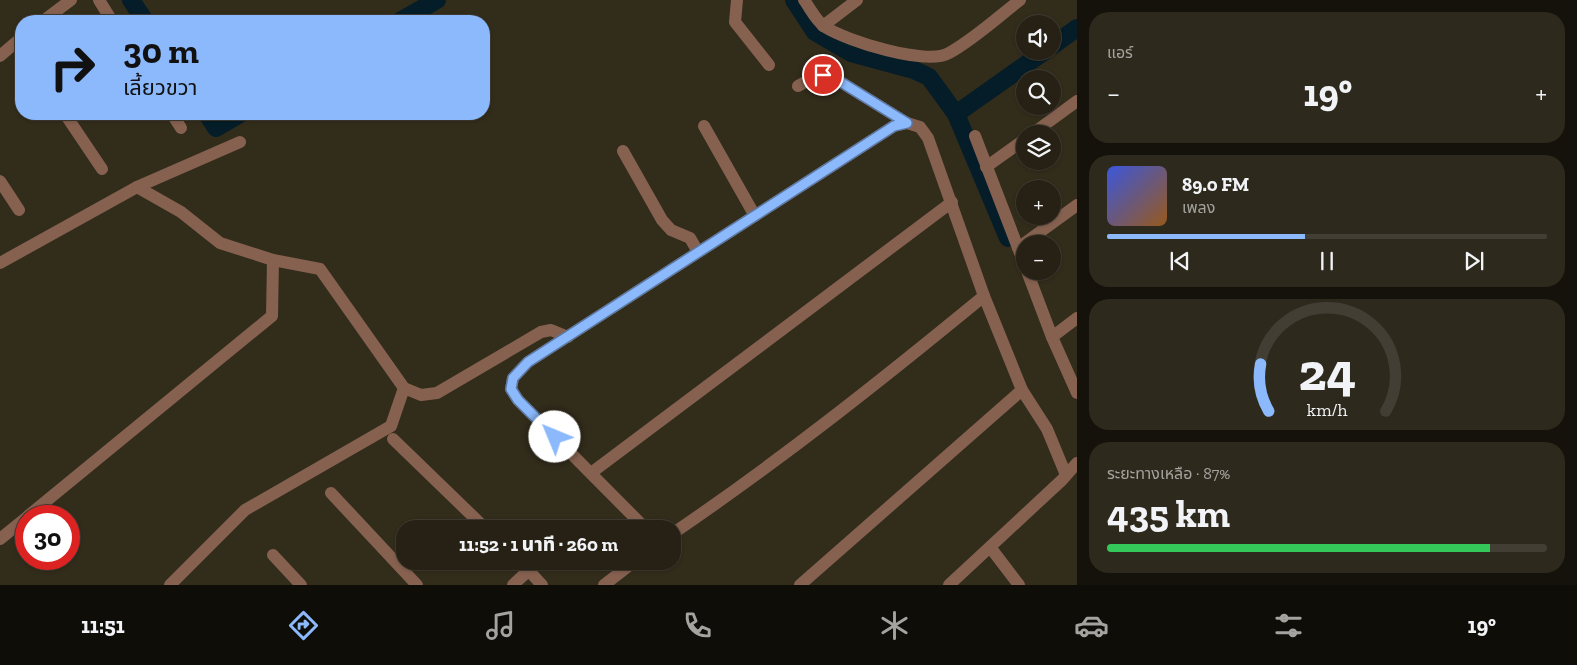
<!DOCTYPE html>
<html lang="th">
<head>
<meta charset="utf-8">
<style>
  :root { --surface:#262114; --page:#2e291d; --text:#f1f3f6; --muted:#a4a3a0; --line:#423e34; --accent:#8bb9fc }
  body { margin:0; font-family:"Zilla Slab","Noto Sans Thai",serif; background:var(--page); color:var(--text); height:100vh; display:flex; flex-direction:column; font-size:19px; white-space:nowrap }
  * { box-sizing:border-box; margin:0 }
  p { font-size:16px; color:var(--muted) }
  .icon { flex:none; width:28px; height:28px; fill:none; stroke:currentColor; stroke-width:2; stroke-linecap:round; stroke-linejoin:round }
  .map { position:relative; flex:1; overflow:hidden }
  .side { display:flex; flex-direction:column; gap:12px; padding:12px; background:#15120b; width:500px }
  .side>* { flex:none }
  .top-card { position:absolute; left:15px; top:15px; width:475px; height:105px; border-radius:20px; box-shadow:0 1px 4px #0004,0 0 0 1px var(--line); background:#8bb9fc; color:#111; overflow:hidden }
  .tools { position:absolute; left:1016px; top:15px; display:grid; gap:10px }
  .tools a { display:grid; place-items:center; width:45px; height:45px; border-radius:50%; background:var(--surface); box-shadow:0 1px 4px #0004,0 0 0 1px var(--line); font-size:25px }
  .speed { position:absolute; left:15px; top:505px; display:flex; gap:10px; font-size:25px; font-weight:700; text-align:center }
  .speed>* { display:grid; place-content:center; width:65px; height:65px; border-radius:50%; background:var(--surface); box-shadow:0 1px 4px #0004,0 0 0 1px var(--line); line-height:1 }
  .speed .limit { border:8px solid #d22; background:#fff; color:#111 }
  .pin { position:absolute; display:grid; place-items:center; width:42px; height:42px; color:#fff; margin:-21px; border:2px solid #fff; border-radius:50%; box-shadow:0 1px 5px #0007 }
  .me { position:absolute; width:55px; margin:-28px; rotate:315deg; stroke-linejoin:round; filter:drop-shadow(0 0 4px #0008) }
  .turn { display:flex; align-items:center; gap:18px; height:105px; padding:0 25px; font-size:22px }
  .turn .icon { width:65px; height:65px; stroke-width:2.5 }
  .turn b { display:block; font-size:35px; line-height:42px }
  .big { font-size:38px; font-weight:800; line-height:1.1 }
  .side .widget { flex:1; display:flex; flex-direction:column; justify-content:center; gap:8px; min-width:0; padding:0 18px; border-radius:20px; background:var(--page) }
  .side .dial { align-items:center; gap:0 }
  .dial svg { height:130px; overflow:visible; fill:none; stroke:var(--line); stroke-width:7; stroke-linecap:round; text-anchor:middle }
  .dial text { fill:var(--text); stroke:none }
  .song { display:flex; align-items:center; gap:15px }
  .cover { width:60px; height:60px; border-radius:8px; background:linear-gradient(135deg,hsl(230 70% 55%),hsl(30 70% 35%)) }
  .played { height:5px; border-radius:2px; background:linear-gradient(90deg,var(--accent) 45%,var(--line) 45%) }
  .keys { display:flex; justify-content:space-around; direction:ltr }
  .heat { display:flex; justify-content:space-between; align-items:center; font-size:28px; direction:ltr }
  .charge { height:8px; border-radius:4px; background:linear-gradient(90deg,#34c759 87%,var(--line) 0) }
  .trip { position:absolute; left:396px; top:520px; width:285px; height:50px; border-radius:20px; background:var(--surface); box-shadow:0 1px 4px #0004,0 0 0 1px var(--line); font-weight:800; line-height:50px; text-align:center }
  .tab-bar { display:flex; height:80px; justify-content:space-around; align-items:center; background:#0f0d08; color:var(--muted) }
  .tab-bar .icon { width:35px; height:35px }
  .tab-bar .active { color:var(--accent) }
  .tab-bar b { font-size:22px; color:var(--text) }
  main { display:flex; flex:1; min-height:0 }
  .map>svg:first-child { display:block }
</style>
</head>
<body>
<main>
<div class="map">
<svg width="1077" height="585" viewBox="0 0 1077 585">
  <rect width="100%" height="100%" fill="#322c1b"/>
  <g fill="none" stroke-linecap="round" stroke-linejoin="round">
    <!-- canal -->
    <g stroke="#041d28" stroke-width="18">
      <path d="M131,0L145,21"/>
      <path d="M794,0L815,32L851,53L914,70L929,77L956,114L1008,238"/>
      <path d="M400,21L437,0"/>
      <path d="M1052,46L1077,28"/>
      <path d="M207,114L216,128L240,114"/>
      <path d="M956,114L1045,51"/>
    </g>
    <!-- minor -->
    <g stroke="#866150" stroke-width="12">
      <path d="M99,0L112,21"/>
      <path d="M737,0L735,22L769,65"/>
      <path d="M804,0C810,8 816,21 825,27C847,41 926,66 949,53C973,40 998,17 1020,0"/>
      <path d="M43,21L71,0"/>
      <path d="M823,26L857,0"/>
      <path d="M0,56L21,38"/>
      <path d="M798,86L816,76H831L907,123"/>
      <path d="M65,114L102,169"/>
      <path d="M172,114L181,128"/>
      <path d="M704,126L755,216"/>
      <path d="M1032,134L1077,101"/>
      <path d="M975,136L1025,266"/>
      <path d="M623,151L662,220L671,230L690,238L698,252"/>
      <path d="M986,167L1025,139"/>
      <path d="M0,181L19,210"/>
      <path d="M137,187L181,212L220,243L273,260L320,269L404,388L421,395L437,393L541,332L551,330L568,337"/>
      <path d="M1039,187L1040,189"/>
      <path d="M1018,248L1077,205"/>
      <path d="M0,263L137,187L240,142"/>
      <path d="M1027,271L1052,337L1077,393"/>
      <path d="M1052,337L1077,318"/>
      <path d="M393,439L486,529"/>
      <path d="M591,473L952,202"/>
      <path d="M331,493L417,585"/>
      <path d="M28,516L272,316L273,260"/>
      <path d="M646,529L518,400L511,389L513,378L528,362L894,126L907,123L920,127L928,138L984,296L1022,390L1047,429L1066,475"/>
      <path d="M672,534C781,460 883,379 984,296"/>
      <path d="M0,539L26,518"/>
      <path d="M990,547L1019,585"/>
      <path d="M273,555L301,585"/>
      <path d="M520,561L542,585"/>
      <path d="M170,585L245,510L391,426L404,388"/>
      <path d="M513,585L529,570"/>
      <path d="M604,585L635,561"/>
      <path d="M800,585L1022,390"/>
      <path d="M949,585L1062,480L1077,463"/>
    </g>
  </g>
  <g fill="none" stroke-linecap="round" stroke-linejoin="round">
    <defs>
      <path id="route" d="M555,437L518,400L511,389L513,378L528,362L894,126L907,123L831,76L823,75"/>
    </defs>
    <!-- route casing -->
    <use href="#route" stroke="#5a78a4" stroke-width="12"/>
    <!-- route -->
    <use href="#route" stroke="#8bb9fc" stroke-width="9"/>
  </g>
</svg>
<div class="tools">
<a><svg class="icon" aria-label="sound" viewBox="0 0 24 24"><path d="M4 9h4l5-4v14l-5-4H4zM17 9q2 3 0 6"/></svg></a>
<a><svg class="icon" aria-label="search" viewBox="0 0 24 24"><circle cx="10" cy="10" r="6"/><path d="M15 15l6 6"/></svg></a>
<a><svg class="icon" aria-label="layers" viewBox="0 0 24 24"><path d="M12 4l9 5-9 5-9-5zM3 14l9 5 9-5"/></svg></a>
<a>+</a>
<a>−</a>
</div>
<div class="speed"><div class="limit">30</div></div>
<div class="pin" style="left:823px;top:75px;background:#d93025"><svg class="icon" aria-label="arrive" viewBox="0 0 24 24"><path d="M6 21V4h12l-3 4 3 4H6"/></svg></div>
<svg class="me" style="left:555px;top:437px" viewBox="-20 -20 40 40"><circle r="19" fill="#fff"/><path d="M0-13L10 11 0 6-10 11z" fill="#8bb9fc"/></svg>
<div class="trip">11:52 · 1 นาที · 260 m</div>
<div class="top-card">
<div class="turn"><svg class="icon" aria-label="right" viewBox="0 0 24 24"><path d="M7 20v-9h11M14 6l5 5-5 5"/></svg><div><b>30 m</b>เลี้ยวขวา</div></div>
</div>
</div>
<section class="side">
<div class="widget"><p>แอร์</p>
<div class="heat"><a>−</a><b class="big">19°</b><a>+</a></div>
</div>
<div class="widget">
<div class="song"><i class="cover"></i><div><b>89.0 FM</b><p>เพลง</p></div></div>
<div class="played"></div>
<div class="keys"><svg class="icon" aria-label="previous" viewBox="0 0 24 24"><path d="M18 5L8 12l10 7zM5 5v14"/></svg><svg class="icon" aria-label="pause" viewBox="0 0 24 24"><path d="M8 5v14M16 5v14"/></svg><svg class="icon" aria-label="next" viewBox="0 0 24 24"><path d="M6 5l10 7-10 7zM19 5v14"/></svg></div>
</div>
<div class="widget dial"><svg viewBox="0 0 100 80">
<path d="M14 69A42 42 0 1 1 86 69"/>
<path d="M14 69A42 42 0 0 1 9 40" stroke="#8bb9fc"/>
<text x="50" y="56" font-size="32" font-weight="700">24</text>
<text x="50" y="72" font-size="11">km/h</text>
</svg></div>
<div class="widget"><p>ระยะทางเหลือ · 87%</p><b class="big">435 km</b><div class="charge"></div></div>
</section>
</main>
<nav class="tab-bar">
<b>11:51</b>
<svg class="icon active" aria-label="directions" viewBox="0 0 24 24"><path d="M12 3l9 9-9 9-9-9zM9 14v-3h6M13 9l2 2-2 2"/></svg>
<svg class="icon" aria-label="music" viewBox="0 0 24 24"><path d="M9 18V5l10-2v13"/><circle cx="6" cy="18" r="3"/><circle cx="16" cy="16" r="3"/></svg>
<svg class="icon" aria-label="phone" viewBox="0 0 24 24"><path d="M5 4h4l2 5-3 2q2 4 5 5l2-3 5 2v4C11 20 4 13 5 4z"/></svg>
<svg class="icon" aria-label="climate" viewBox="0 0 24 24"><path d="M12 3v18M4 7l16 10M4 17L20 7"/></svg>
<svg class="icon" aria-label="car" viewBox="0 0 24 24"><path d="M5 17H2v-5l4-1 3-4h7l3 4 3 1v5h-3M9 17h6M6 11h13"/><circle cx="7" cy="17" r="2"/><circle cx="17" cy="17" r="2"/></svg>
<svg class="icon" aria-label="filters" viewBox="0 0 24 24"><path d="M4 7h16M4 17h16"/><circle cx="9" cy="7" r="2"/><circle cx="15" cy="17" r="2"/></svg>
<b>19°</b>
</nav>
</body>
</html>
